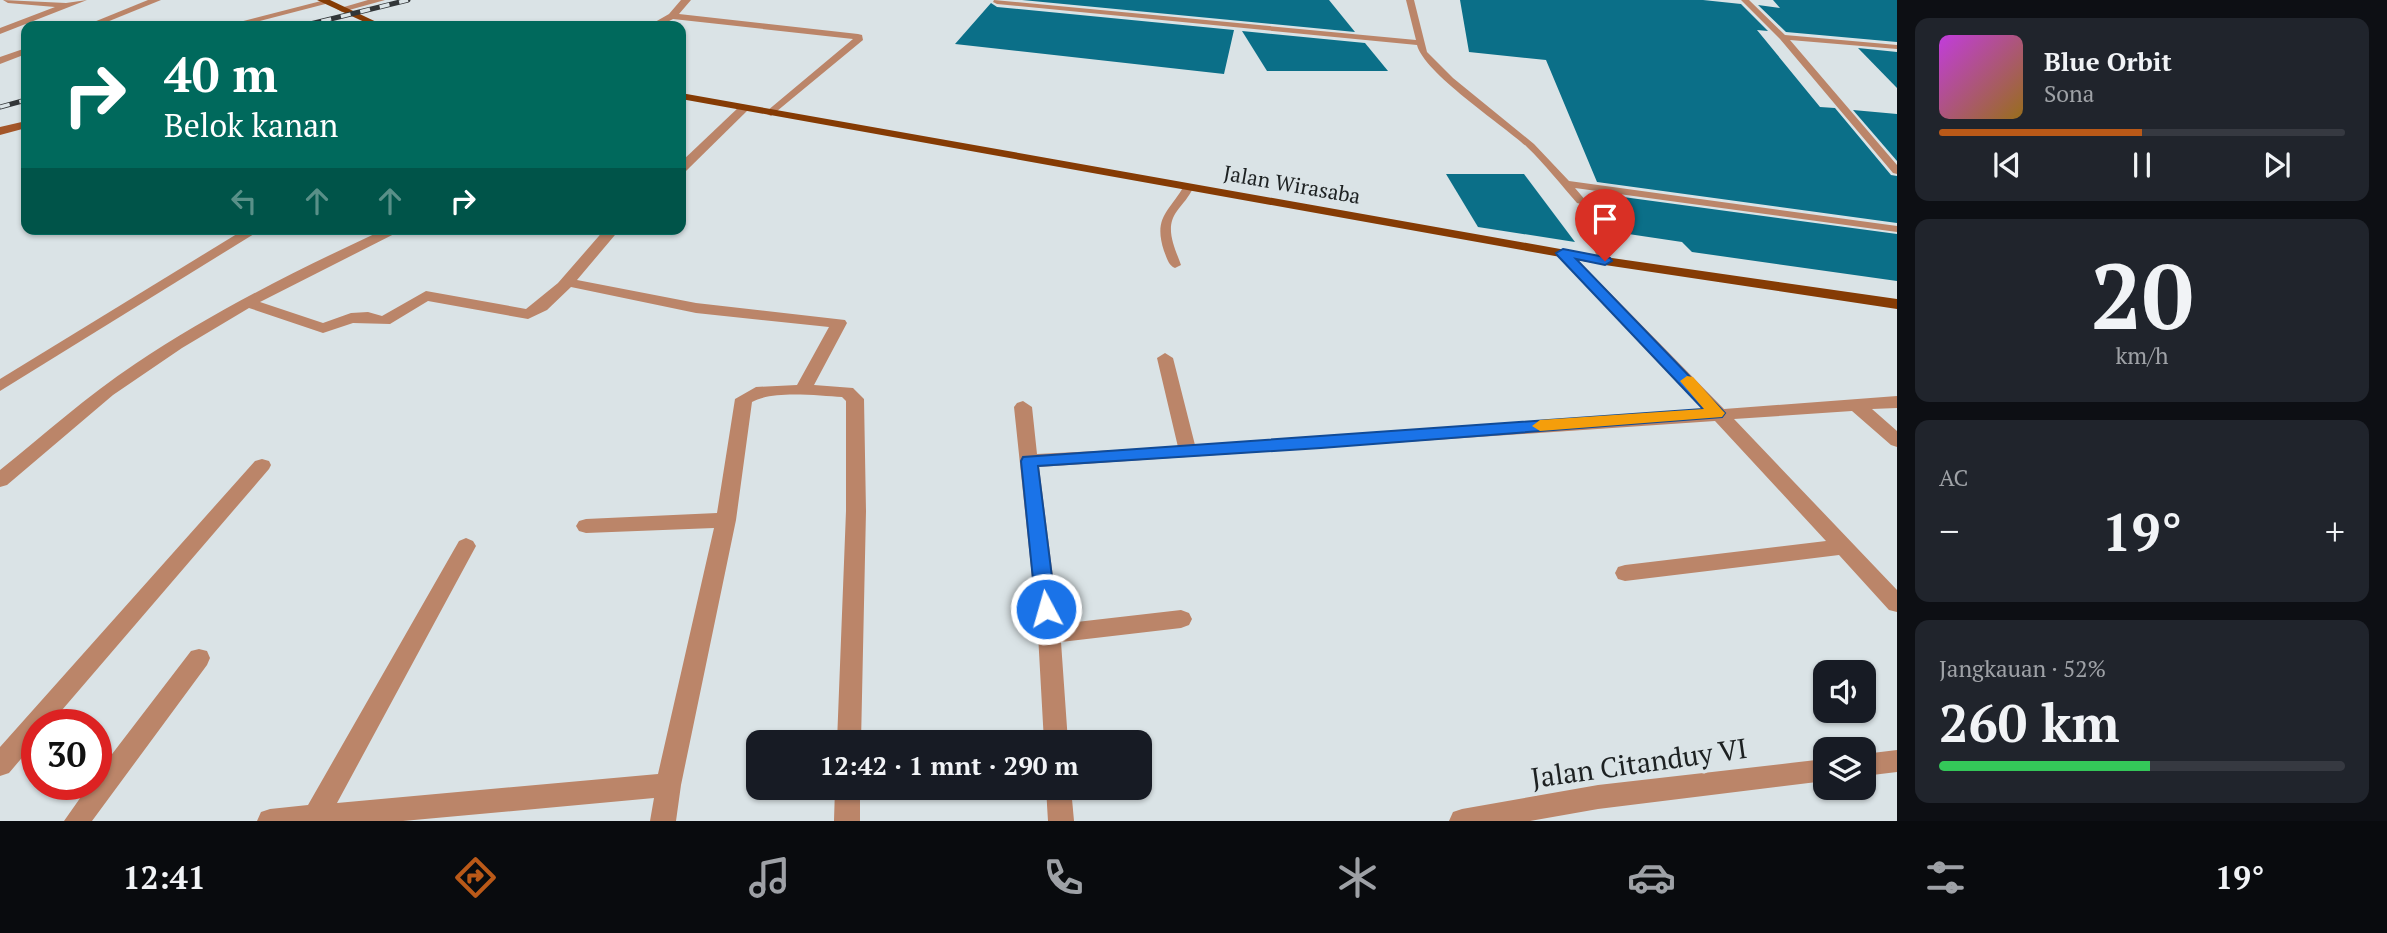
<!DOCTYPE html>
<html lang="id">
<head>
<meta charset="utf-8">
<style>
  :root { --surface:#171b24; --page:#20242c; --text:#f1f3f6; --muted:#9ea1a6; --line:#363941; --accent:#ba5918 }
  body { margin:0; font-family:"PT Serif",serif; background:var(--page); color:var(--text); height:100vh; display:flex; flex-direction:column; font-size:26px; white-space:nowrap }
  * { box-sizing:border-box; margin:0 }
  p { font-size:23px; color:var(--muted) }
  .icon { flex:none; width:38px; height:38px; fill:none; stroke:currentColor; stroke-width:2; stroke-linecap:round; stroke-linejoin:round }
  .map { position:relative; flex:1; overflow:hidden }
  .panel { display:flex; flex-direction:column; gap:18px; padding:18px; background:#0d0f14; width:490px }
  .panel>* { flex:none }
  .banner { position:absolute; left:21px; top:21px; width:665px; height:214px; border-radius:14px; box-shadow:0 2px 5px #0004; background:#00695c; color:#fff; overflow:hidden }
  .buttons { position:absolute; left:1813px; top:660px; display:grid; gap:14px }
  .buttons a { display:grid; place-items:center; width:63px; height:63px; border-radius:14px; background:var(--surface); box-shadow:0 2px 5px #0004; font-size:35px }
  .speed { position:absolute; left:21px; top:709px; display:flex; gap:14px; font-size:35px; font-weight:700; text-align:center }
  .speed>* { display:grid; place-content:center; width:91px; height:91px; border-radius:50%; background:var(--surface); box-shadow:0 2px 5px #0004; line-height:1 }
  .speed .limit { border:10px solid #d22; background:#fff; color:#111 }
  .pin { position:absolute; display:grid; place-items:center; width:60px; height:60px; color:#fff; margin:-72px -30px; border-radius:50% 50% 50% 0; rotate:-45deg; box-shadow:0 0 7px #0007 }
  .pin .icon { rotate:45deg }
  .me { position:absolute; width:77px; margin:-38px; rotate:354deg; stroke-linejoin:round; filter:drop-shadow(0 0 5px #0008) }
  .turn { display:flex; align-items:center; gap:24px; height:147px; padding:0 28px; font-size:32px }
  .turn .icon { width:91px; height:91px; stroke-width:2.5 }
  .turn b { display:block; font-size:49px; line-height:60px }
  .lanes { display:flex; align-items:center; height:66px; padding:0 28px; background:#0003; justify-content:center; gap:35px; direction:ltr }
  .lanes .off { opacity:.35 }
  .big { font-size:52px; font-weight:600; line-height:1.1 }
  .panel .card { flex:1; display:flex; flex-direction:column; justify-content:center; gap:10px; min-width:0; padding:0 24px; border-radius:14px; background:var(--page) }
  .panel .dial { align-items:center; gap:0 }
  .dial b { font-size:91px; line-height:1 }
  .song { display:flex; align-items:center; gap:21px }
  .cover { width:84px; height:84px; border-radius:10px; background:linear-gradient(135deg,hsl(290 70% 55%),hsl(40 70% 35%)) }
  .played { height:7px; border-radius:4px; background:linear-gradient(90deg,var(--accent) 50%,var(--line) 50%) }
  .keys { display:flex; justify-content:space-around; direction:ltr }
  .heat { display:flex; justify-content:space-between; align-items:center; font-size:38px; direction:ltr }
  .charge { height:10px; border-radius:5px; background:linear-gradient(90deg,#34c759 52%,var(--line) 0) }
  .trip { position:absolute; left:746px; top:730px; width:406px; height:70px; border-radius:14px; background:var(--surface); box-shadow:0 2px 5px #0004; font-weight:600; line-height:70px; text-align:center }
  .tabs { display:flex; height:112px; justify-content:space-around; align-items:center; background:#090b0e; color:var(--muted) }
  .tabs .icon { width:49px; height:49px }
  .tabs .current { color:var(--accent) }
  .tabs b { font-size:32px; color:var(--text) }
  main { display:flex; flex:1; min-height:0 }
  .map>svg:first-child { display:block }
</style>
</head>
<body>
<main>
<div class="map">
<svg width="1897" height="821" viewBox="0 0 1897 821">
  <rect width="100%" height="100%" fill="#dae3e6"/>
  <!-- building -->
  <g fill="#0b6f88">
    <path d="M1022,0H1329L1355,32Z"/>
    <path d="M1460,0H1703L1741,4L1768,31L1757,30L1820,107L1835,108L1891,175L1897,176V223L1597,182L1546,60L1469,52Z"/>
    <path d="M1773,0H1897V42L1786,32L1758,5L1780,8Z"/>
    <path d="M991,3L997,7L1234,30L1224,74L955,44Z"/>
    <path d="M1242,31L1365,43L1388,71H1267Z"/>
    <path d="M1858,48L1897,52V88Z"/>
    <path d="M1853,110L1897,114V161Z"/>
    <path d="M1446,174H1524L1575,242L1478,227Z"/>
    <path d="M1601,194L1897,234V281L1692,252L1682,242L1615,232Z"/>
  </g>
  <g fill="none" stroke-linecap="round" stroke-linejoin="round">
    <!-- lane -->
    <g fill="#bb8569" fill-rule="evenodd">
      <path d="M994,0L1416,40L1406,0H1414L1427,52L1453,78L1534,144L1569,181L1897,226V232L1575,188L1586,201L1581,204L1577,203C1561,185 1545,164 1527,147C1503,125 1424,73 1417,45L997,4L993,2Z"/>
      <path d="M1741,0H1749L1785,35L1897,45V49L1790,40L1897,165V174L1893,173L1780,39Z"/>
      <path d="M1188,185L1193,188C1189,197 1183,203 1177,211C1164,228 1175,248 1181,265L1175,268C1168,265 1167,258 1164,251C1153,217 1169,212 1184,186Z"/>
      <path d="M1584,212L1589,215L1611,261L1609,263H1601L1599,261L1579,215Z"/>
    </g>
    <!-- street -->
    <g fill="#bb8569" fill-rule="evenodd">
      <path d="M3,0L66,3L87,0L0,34V28L55,7L8,3Z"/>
      <path d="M148,0H161L97,26H84Z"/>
      <path d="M325,0L333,2L240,26H224Z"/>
      <path d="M368,0H385L342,12L337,9Z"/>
      <path d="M681,0H691L679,14L858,34L862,35L863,40L771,116L765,113L767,111L853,39L673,19L660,26H648L669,14Z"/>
      <path d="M26,48V54L0,64V57Z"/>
      <path d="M740,106L750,108L685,172L681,173V162Z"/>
      <path d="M245,229H262L0,391V379Z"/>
      <path d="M385,229H404L260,302L323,323L351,313L368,312L382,316L426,291L526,309L558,283L605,229H620L577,280L696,303L845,320L847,323L814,385L853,388L864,399L866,511L861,742H837L846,511V401L842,397C819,396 772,390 752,402L736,520L681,785L676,821H650L654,798L403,821H257L261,812L270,809L308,805L459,541L466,538L473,541L476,546L337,803L658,774L714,528L586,533L579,531L576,526L579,521L586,519L717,513L735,399L756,387L797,385L829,327L696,313L571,287L547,310L528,319L428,301L390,324L353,323L323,333L249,308L182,348L113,395L7,485L0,487V470C45,434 87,396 135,364C214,311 299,269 385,229Z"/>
      <path d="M1563,249L1568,250L1724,409L1897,396V408L1872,409L1897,431V447L1891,445L1852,411L1734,419L1897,590V612L1889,610L1839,555L1625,581L1618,579L1615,573L1618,567L1625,565L1826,541L1715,421L1039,467L1059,624L1181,610L1189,613L1192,619L1189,625L1181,628L1061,642L1068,742H1044L1038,634L1014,407L1017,403L1023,401L1032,407L1037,454L1178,447L1157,358L1165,353L1173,358L1195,445L1706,410L1558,256L1556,253Z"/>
      <path d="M262,459L269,461L271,465L269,469L50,724H37V740L9,773L0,776V747L255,461Z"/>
      <path d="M199,649L207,651L210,658L207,665L92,821H64L90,784H96V775L191,651Z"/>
      <path d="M1897,750V772L1864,776V754Z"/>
      <path d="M1825,759V781L1598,809L1530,821H1449L1453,812L1462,809L1598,785Z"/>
      <path d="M835,788H860V821H834Z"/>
      <path d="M1046,788H1071L1074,821H1048Z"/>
    </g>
    <!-- secondary -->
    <path fill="#a35629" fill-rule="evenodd" d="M26,121V128L0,135V127Z"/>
    <!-- primary -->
    <g fill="#853b04" fill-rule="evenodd">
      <path d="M317,0H330L385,26H373Z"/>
      <path d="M681,93L1605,257L1897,299V309L1605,265L681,99Z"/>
    </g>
    <defs>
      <g id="rail">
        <path d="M302,26L408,0"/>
        <path d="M0,107L26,100"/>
      </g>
    </defs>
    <!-- rail casing -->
    <use href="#rail" stroke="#323638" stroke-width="5"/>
    <!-- rail -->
    <use href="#rail" stroke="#dae3e6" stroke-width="3.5" stroke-dasharray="10" stroke-linecap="butt"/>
  </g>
  <!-- route -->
  <path fill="#1a73e8" stroke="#114b97" stroke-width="2" d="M1563,249L1610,258L1612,261L1605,265L1576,259L1722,410L1725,413L1722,417L1321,448L1038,466L1056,609L1053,615L1046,617L1039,615L1036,609L1021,461L1023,457L1703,409L1558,256L1556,253Z"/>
  <!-- slow -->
  <path fill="#f59e0b" d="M1687,376L1693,377L1722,410L1725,413L1722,417L1540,431L1532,426L1540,420L1704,409L1680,381Z"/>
  <g text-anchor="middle" stroke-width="7" stroke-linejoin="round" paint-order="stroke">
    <!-- far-street labels -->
    <g font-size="21" fill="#1d2122" stroke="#dae3e6">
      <text transform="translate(1292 185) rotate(10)" y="7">Jalan Wirasaba</text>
    </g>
    <!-- near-street labels -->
    <g font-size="28" fill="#1d2122" stroke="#dae3e6">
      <text transform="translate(1639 763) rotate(-8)" y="10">Jalan Citanduy VI</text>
    </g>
  </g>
</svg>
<div class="buttons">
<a><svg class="icon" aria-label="sound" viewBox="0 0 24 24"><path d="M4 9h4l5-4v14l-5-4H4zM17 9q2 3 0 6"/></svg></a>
<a><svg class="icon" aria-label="layers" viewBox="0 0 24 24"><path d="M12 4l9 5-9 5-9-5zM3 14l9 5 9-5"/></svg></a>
</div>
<div class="speed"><div class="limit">30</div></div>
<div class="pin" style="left:1605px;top:261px;background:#d93025"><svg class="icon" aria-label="arrive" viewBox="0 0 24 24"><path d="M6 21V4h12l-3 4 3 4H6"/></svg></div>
<svg class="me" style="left:1046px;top:609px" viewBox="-20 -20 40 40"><circle r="17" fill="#1a73e8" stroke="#fff" stroke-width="3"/><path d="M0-11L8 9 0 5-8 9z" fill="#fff"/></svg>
<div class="trip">12:42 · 1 mnt · 290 m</div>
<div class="banner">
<div class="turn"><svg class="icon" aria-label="right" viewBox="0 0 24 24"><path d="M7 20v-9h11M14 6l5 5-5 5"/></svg><div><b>40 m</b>Belok kanan</div></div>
<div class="lanes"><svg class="icon off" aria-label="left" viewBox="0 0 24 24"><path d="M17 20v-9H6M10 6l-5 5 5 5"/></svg><svg class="icon off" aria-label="ahead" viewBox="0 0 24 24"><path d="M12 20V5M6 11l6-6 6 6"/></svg><svg class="icon off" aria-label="ahead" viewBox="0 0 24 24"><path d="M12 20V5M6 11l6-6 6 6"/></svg><svg class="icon" aria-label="right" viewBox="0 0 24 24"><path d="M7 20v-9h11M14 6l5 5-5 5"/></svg></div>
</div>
</div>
<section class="panel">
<div class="card">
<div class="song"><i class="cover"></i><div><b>Blue Orbit</b><p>Sona</p></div></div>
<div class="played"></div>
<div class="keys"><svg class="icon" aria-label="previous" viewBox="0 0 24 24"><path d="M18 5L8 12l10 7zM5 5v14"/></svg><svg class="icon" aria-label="pause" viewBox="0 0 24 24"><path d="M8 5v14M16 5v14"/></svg><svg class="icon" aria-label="next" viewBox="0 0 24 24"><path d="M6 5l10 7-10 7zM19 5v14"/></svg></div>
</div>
<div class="card dial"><b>20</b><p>km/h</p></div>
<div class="card"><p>AC</p>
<div class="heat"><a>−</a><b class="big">19°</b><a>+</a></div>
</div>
<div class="card"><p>Jangkauan · 52%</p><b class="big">260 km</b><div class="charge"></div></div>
</section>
</main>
<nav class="tabs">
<b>12:41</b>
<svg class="icon current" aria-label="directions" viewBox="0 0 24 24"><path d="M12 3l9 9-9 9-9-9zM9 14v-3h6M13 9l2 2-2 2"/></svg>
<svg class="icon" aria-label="music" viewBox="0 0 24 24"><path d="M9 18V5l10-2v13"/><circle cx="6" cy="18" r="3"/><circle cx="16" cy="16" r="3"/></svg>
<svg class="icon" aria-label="phone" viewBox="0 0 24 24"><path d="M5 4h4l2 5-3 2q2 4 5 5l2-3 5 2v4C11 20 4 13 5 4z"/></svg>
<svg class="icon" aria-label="climate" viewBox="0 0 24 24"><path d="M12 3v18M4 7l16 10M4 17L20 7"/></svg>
<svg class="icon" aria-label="car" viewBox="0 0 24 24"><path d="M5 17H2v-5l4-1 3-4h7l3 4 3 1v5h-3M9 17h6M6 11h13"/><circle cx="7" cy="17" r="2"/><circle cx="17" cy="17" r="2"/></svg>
<svg class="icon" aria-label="filters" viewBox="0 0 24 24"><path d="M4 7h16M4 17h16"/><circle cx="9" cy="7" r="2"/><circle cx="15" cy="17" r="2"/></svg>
<b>19°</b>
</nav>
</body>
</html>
